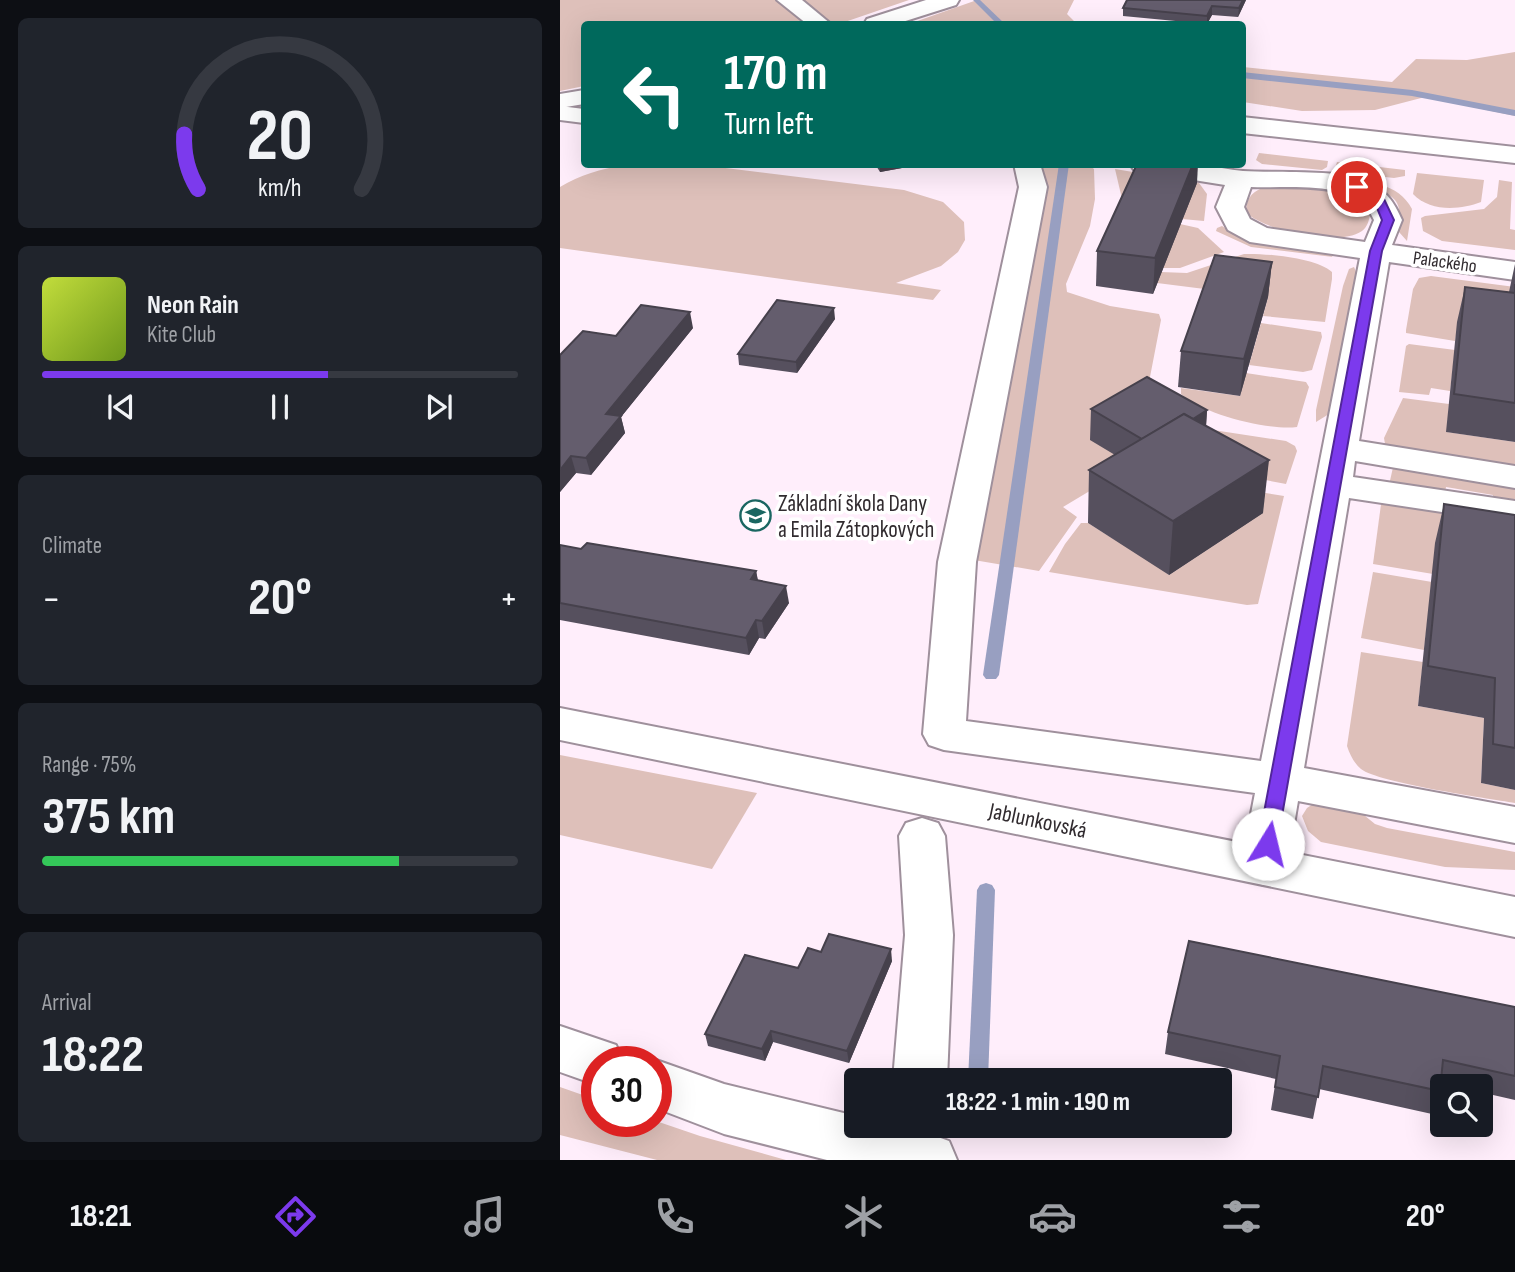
<!DOCTYPE html>
<html lang="en">
<head>
<meta charset="utf-8">
<style>
  :root { --surface:#171b24; --page:#20242c; --text:#f1f3f6; --muted:#9ea1a6; --line:#363941; --accent:#7c3aed }
  body { margin:0; font-family:"Sofia Sans Condensed",sans-serif; background:var(--page); color:var(--text); height:100vh; display:flex; flex-direction:column; font-size:26px; white-space:nowrap }
  * { box-sizing:border-box; margin:0 }
  p { font-size:23px; color:var(--muted) }
  .icon { flex:none; width:38px; height:38px; fill:none; stroke:currentColor; stroke-width:2; stroke-linecap:round; stroke-linejoin:round }
  .map { position:relative; flex:1; overflow:hidden }
  .details { display:flex; flex-direction:column; gap:18px; padding:18px; background:#0d0f14; width:560px }
  .details>* { flex:none }
  .top-card { position:absolute; left:21px; top:21px; width:665px; height:147px; border-radius:7px; box-shadow:0 7px 28px #0002; background:#00695c; color:#fff; overflow:hidden }
  .controls { position:absolute; left:870px; top:1074px; display:grid; gap:14px }
  .controls a { display:grid; place-items:center; width:63px; height:63px; border-radius:7px; background:var(--surface); box-shadow:0 7px 28px #0002; font-size:35px }
  .speed { position:absolute; left:21px; top:1046px; display:flex; gap:14px; font-size:35px; font-weight:700; text-align:center }
  .speed>* { display:grid; place-content:center; width:91px; height:91px; border-radius:50%; background:var(--surface); box-shadow:0 7px 28px #0002; line-height:1 }
  .speed .limit { border:10px solid #d22; background:#fff; color:#111 }
  .pin { position:absolute; display:grid; place-items:center; width:60px; height:60px; color:#fff; margin:-30px; border:4px solid #fff; border-radius:50%; box-shadow:0 2px 7px #0007 }
  .me { position:absolute; width:77px; margin:-38px; rotate:9deg; stroke-linejoin:round; filter:drop-shadow(0 0 5px #0008) }
  .turn { display:flex; align-items:center; gap:24px; height:147px; padding:0 28px; font-size:32px }
  .turn .icon { width:91px; height:91px; stroke-width:2.5 }
  .turn b { display:block; font-size:49px; line-height:60px }
  .big { font-size:52px; font-weight:700; line-height:1.1 }
  .details .widget { flex:1; display:flex; flex-direction:column; justify-content:center; gap:10px; min-width:0; padding:0 24px; border-radius:10px; background:var(--page) }
  .details .dial { align-items:center; gap:0 }
  .dial svg { height:182px; overflow:visible; fill:none; stroke:var(--line); stroke-width:7; stroke-linecap:round; text-anchor:middle }
  .dial text { fill:var(--text); stroke:none }
  .song { display:flex; align-items:center; gap:21px }
  .cover { width:84px; height:84px; border-radius:10px; background:linear-gradient(135deg,hsl(70 70% 55%),hsl(80 70% 35%)) }
  .played { height:7px; border-radius:4px; background:linear-gradient(90deg,var(--accent) 60%,var(--line) 60%) }
  .keys { display:flex; justify-content:space-around; direction:ltr }
  .heat { display:flex; justify-content:space-between; align-items:center; font-size:38px; direction:ltr }
  .charge { height:10px; border-radius:5px; background:linear-gradient(90deg,#34c759 75%,var(--line) 0) }
  .trip { position:absolute; left:284px; top:1068px; width:388px; height:70px; border-radius:7px; background:var(--surface); box-shadow:0 7px 28px #0002; font-weight:700; line-height:70px; text-align:center }
  .tabs { display:flex; height:112px; justify-content:space-around; align-items:center; background:#090b0e; color:var(--muted) }
  .tabs .icon { width:49px; height:49px }
  .tabs .on { color:var(--accent) }
  .tabs b { font-size:32px; color:var(--text) }
  main { display:flex; flex:1; min-height:0 }
  .map>svg:first-child { display:block }
</style>
</head>
<body>
<main>
<section class="details">
<div class="widget dial"><svg viewBox="0 0 100 80">
<path d="M14 69A42 42 0 1 1 86 69"/>
<path d="M14 69A42 42 0 0 1 8 45" stroke="#7c3aed"/>
<text x="50" y="56" font-size="32" font-weight="700">20</text>
<text x="50" y="72" font-size="11">km/h</text>
</svg></div>
<div class="widget">
<div class="song"><i class="cover"></i><div><b>Neon Rain</b><p>Kite Club</p></div></div>
<div class="played"></div>
<div class="keys"><svg class="icon" aria-label="previous" viewBox="0 0 24 24"><path d="M18 5L8 12l10 7zM5 5v14"/></svg><svg class="icon" aria-label="pause" viewBox="0 0 24 24"><path d="M8 5v14M16 5v14"/></svg><svg class="icon" aria-label="next" viewBox="0 0 24 24"><path d="M6 5l10 7-10 7zM19 5v14"/></svg></div>
</div>
<div class="widget"><p>Climate</p>
<div class="heat"><a>−</a><b class="big">20°</b><a>+</a></div>
</div>
<div class="widget"><p>Range · 75%</p><b class="big">375 km</b><div class="charge"></div></div>
<div class="widget"><p>Arrival</p><b class="big">18:22</b></div>
</section>
<div class="map">
<svg width="955" height="1160" viewBox="0 0 955 1160">
  <rect width="100%" height="100%" fill="#ffeefb"/>
  <!-- green -->
  <g fill="#dec0ba">
    <path d="M0,0H349L279,24H24V86L0,91Z"/>
    <path d="M417,0H514L507,14L517,24H349Z"/>
    <path d="M955,52V116L865,97L815,110L742,111L683,102V67L832,82L856,59L907,60Z"/>
    <path d="M699,153L768,161L767,167L762,170L702,164L696,160Z"/>
    <path d="M777,162L845,170V176L834,178L781,172L775,169Z"/>
    <path d="M64,165H141L344,190L383,202L404,222L405,240L398,252L381,266L336,283L381,290L373,300L0,248V187C20,175 41,169 64,165Z"/>
    <path d="M481,165L528,164L534,169L535,199L530,226L506,284L507,292L550,306L599,314L601,320L573,465L503,507L517,517L479,571L402,558L480,183Z"/>
    <path d="M555,169L639,183L647,194L644,221L622,219L562,199Z"/>
    <path d="M857,173L924,180L921,202C900,210 870,212 853,194Z"/>
    <path d="M939,180L952,182L950,229L955,230V250L882,241L863,231L861,218L865,216L924,209L937,197Z"/>
    <path d="M718,184C748,187 791,184 811,212C809,219 808,227 802,231C776,248 708,231 686,213C686,192 699,188 718,184Z"/>
    <path d="M820,185C834,188 845,196 852,209L847,241L839,232C840,203 842,201 814,186Z"/>
    <path d="M620,224L638,228L664,252L620,268H602Z"/>
    <path d="M662,226C693,247 731,249 768,253L773,257L691,247L656,231L657,228Z"/>
    <path d="M684,254C705,253 757,258 772,272V279L765,322L703,316L708,297L597,283L601,272L627,273Z"/>
    <path d="M794,267L797,274L772,408L769,414L756,422V410L783,286L789,269Z"/>
    <path d="M871,276L955,287V297L898,323L895,341L846,333V330L853,289L859,278Z"/>
    <path d="M701,323L761,332L762,337L752,370L743,372L689,365Z"/>
    <path d="M849,344L895,350L890,391L871,388L869,395L839,392L846,346Z"/>
    <path d="M686,373L746,382L749,387L737,427C709,431 642,414 621,394V388L680,396Z"/>
    <path d="M843,398L889,404L887,432L955,442V468L830,448L825,444L824,438Z"/>
    <path d="M640,428L726,441L735,446L737,451L726,484L669,473Z"/>
    <path d="M834,463L955,487V499L951,502L933,500V495L886,487L885,493L829,485Z"/>
    <path d="M687,490L724,496L698,604L687,605L489,572L505,544L521,523H528L555,540L560,538L609,575L698,516Z"/>
    <path d="M822,497L938,517L873,574L813,564Z"/>
    <path d="M813,572L872,582L864,650L801,638Z"/>
    <path d="M801,652L863,662L858,706L924,718L921,783L955,790V803C926,798 819,783 801,769C794,763 790,755 787,746Z"/>
    <path d="M0,755L197,793L152,869L0,835Z"/>
    <path d="M756,802L789,803L815,824L827,828L955,852V870L885,867L761,842L748,831L742,816L747,808Z"/>
    <path d="M0,1087L37,1100V1122L96,1121L140,1136L226,1160H97L0,1135Z"/>
  </g>
  <g fill="none" stroke-linecap="round" stroke-linejoin="round">
    <!-- stream -->
    <g fill="#989fc1" fill-rule="evenodd">
      <path d="M413,0H420L445,24H437Z"/>
      <path d="M682,72L852,90L955,110V116L852,96L682,78Z"/>
      <path d="M499,164H509L439,675L436,679H426L423,675Z"/>
      <path d="M426,883L432,885L435,890L428,1080H408L417,890L420,885Z"/>
    </g>
    <defs>
      <g id="minor">
        <path d="M217,0H242L271,24H247Z"/>
        <path d="M0,106L24,109V123L0,120Z"/>
        <path d="M682,117L955,147V163L682,133Z"/>
        <path d="M454,164H480L487,187L416,562L406,721L701,761L800,258L690,242L668,230L656,207L665,185L583,172L574,170L570,164C593,164 618,162 640,165C655,166 669,170 683,171C715,173 779,169 807,181C826,190 834,202 842,220L832,245L955,262V280L829,262L799,441L955,466V488L795,461L793,477L955,501V523L789,498L744,768L955,807V843L738,801L727,866L721,879L704,885L687,879L681,866L695,793L384,750L369,745L363,734L378,562L459,187ZM691,187C730,189 796,178 814,220L805,242L707,228L690,219L684,207Z"/>
        <path d="M362,818L378,823L385,836L393,935L387,1080H333L345,935L339,836L346,823Z"/>
        <path d="M0,1026L56,1045L63,1062H37V1085L0,1072Z"/>
        <path d="M96,1060L164,1084L296,1116V1125C329,1125 357,1129 389,1141L397,1160H267L164,1134L96,1108V1062H90Z"/>
      </g>
      <g id="major">
        <path d="M366,0H399L396,5L336,24H304L307,19Z"/>
        <path d="M24,90V104L0,108V94Z"/>
        <path d="M0,708L955,897V937L0,740Z"/>
      </g>
    </defs>
    <!-- minor casing -->
    <use href="#minor" stroke="#9f909c" stroke-width="4"/>
    <!-- major casing -->
    <use href="#major" stroke="#9f909c" stroke-width="4"/>
    <!-- minor -->
    <use href="#minor" fill="#fff" fill-rule="evenodd"/>
    <!-- major -->
    <use href="#major" fill="#fff" fill-rule="evenodd"/>
  </g>
  <!-- wall -->
  <g fill="#56505e">
    <path d="M567,0H686L678,17L652,15L647,24L563,16V8Z"/>
    <path d="M315,164H364L320,172Z"/>
    <path d="M637,183L593,294L536,286L537,251Z"/>
    <path d="M712,262L708,297L680,396L618,387L621,351Z"/>
    <path d="M955,264V442L886,432L897,322L905,287L949,292Z"/>
    <path d="M275,319L237,373L179,365L178,354Z"/>
    <path d="M133,328L61,417L65,433L31,475L16,473L0,492V355Z"/>
    <path d="M531,409L647,410L646,426L703,513L609,575L528,523L529,470L555,455L530,440Z"/>
    <path d="M884,504L955,515V790L921,783L924,718L858,706L875,543Z"/>
    <path d="M0,545L21,549L196,571L198,580L229,603L205,639L199,638L189,655L0,620Z"/>
    <path d="M261,952L332,961L289,1063L213,1042L205,1061L148,1046L145,1034Z"/>
    <path d="M955,1007V1100L920,1092V1087H896L881,1083L880,1091L872,1114L759,1089L753,1119L711,1110L716,1079L605,1054L608,1032Z"/>
  </g>
  <!-- shaded-wall -->
  <g fill="#46414c">
    <path d="M683,0H686L678,17L679,8Z"/>
    <path d="M652,6V15L647,24V16Z"/>
    <path d="M295,164H309L295,167Z"/>
    <path d="M320,164H364L320,172Z"/>
    <path d="M633,164H638L637,183L593,294L595,258Z"/>
    <path d="M712,262L708,297L680,396L684,359Z"/>
    <path d="M274,308L275,319L237,373L236,362Z"/>
    <path d="M130,312L133,328L61,417L65,433L31,475L26,458L46,414Z"/>
    <path d="M647,410L645,441L590,444Z"/>
    <path d="M11,456L16,473L0,492V470Z"/>
    <path d="M709,460L703,513L609,575L613,521Z"/>
    <path d="M196,571L199,589L191,579Z"/>
    <path d="M226,586L229,603L205,639L202,621Z"/>
    <path d="M196,620L199,638L189,655L186,638Z"/>
    <path d="M331,949L332,961L289,1063L287,1051Z"/>
    <path d="M211,1031L213,1042L205,1061L202,1049Z"/>
  </g>
  <!-- building -->
  <g fill="#645d6d" stroke="#46414c" stroke-width="2">
    <path d="M567,0H683L679,8L652,6L647,16L563,8Z"/>
    <path d="M577,164H633L595,258L537,251Z"/>
    <path d="M655,255L712,262L684,359L621,351Z"/>
    <path d="M955,284V403L894,394L905,287L955,293Z"/>
    <path d="M217,300L274,308L236,362L178,354Z"/>
    <path d="M81,305L130,312L46,414L61,416L26,458L11,456L0,470V355L23,331L56,336Z"/>
    <path d="M587,377L647,410L633,419L624,414L582,439L531,409Z"/>
    <path d="M624,414L709,460L613,521L529,470Z"/>
    <path d="M884,504L955,515V748L933,744L935,678L868,666Z"/>
    <path d="M27,543L196,571L191,579L226,586L202,621L196,620L186,638L0,603V545L21,549Z"/>
    <path d="M269,934L331,949L287,1051L211,1031L202,1049L145,1034L185,955L238,968L248,948L261,952Z"/>
    <path d="M629,941L955,1007V1076L883,1060L880,1091L763,1066L758,1097L715,1087L720,1056L608,1032Z"/>
  </g>
  <!-- route -->
  <path fill="#7c3aed" stroke="#51269a" stroke-width="2" d="M797,184L824,199L834,220L822,251L717,844L714,850L708,852L701,850L698,844L810,251L822,220L815,203L793,190L791,187Z"/>
  <!-- icons -->
  <defs>
    <symbol id="school-ring" viewBox="-11 -11 22 22"><circle r="9.5" fill="#fff" stroke="#1a6661" stroke-width="1.5"/><path d="M0-5L7-2L0 1L-7-2ZM-4 1L0 2.5L4 1V4Q0 6-4 4Z" fill="#1a6661"/></symbol>
  </defs>
  <g fill-rule="evenodd">
    <use href="#school-ring" x="178" y="498" width="35" height="35"/>
  </g>
  <g text-anchor="middle" stroke-width="7" stroke-linejoin="round" paint-order="stroke">
    <!-- far-street labels -->
    <g font-size="19" fill="#312b2f" stroke="#fff">
      <text transform="translate(885 261) rotate(8)" y="7">Palackého</text>
    </g>
    <!-- poi labels -->
    <g font-size="23" fill="#312b2f" stroke="#fff" text-anchor="start">
      <text x="218" y="511">Základní škola Dany<tspan x="218" dy="26">a Emila Zátopkových</tspan></text>
    </g>
    <!-- street labels -->
    <g font-size="23" fill="#312b2f" stroke="#fff">
      <text transform="translate(478 820) rotate(12)" y="8">Jablunkovská</text>
    </g>
  </g>
</svg>
<div class="controls">
<a><svg class="icon" aria-label="search" viewBox="0 0 24 24"><circle cx="10" cy="10" r="6"/><path d="M15 15l6 6"/></svg></a>
</div>
<div class="speed"><div class="limit">30</div></div>
<div class="pin" style="left:797px;top:187px;background:#d93025"><svg class="icon" aria-label="arrive" viewBox="0 0 24 24"><path d="M6 21V4h12l-3 4 3 4H6"/></svg></div>
<svg class="me" style="left:708px;top:844px" viewBox="-20 -20 40 40"><circle r="19" fill="#fff"/><path d="M0-13L10 11 0 6-10 11z" fill="#7c3aed"/></svg>
<div class="trip">18:22 · 1 min · 190 m</div>
<div class="top-card">
<div class="turn"><svg class="icon" aria-label="left" viewBox="0 0 24 24"><path d="M17 20v-9H6M10 6l-5 5 5 5"/></svg><div><b>170 m</b>Turn left</div></div>
</div>
</div>
</main>
<nav class="tabs">
<b>18:21</b>
<svg class="icon on" aria-label="directions" viewBox="0 0 24 24"><path d="M12 3l9 9-9 9-9-9zM9 14v-3h6M13 9l2 2-2 2"/></svg>
<svg class="icon" aria-label="music" viewBox="0 0 24 24"><path d="M9 18V5l10-2v13"/><circle cx="6" cy="18" r="3"/><circle cx="16" cy="16" r="3"/></svg>
<svg class="icon" aria-label="phone" viewBox="0 0 24 24"><path d="M5 4h4l2 5-3 2q2 4 5 5l2-3 5 2v4C11 20 4 13 5 4z"/></svg>
<svg class="icon" aria-label="climate" viewBox="0 0 24 24"><path d="M12 3v18M4 7l16 10M4 17L20 7"/></svg>
<svg class="icon" aria-label="car" viewBox="0 0 24 24"><path d="M5 17H2v-5l4-1 3-4h7l3 4 3 1v5h-3M9 17h6M6 11h13"/><circle cx="7" cy="17" r="2"/><circle cx="17" cy="17" r="2"/></svg>
<svg class="icon" aria-label="filters" viewBox="0 0 24 24"><path d="M4 7h16M4 17h16"/><circle cx="9" cy="7" r="2"/><circle cx="15" cy="17" r="2"/></svg>
<b>20°</b>
</nav>
</body>
</html>
